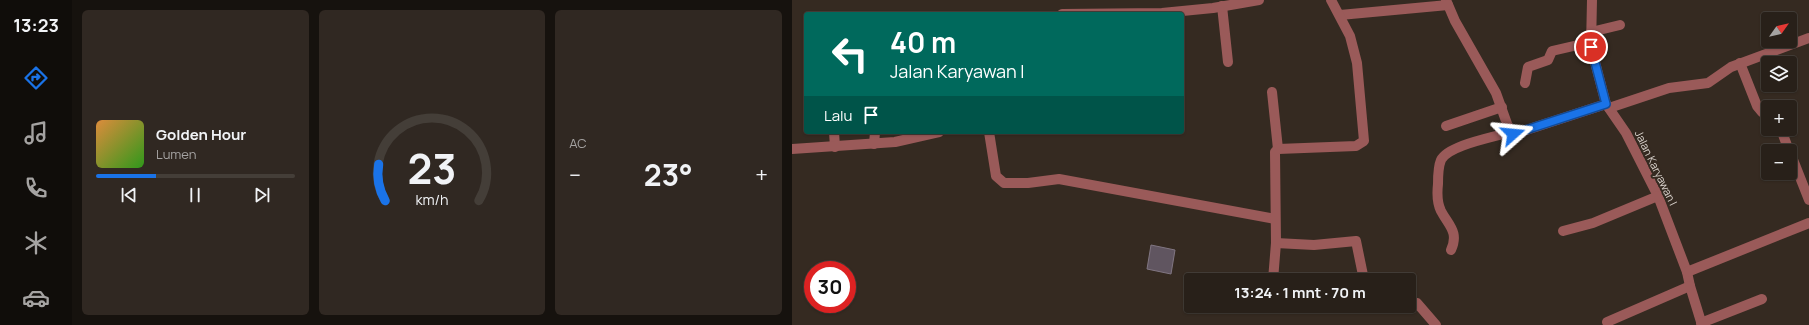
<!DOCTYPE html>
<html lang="id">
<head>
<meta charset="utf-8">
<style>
  :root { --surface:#282019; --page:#302822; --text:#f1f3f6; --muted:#a5a3a2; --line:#443e38; --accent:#1a73e8 }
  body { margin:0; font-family:Manrope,sans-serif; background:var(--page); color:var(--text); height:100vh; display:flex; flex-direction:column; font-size:15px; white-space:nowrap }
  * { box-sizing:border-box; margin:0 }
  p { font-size:13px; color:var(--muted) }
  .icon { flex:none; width:22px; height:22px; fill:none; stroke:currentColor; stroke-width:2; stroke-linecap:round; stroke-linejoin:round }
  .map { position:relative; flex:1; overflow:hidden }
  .details { display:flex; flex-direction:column; gap:10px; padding:10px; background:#16120e; width:720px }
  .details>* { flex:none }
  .guide { position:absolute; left:12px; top:12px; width:380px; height:122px; border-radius:4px; box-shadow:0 1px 3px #0004,0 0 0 1px var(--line); background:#00695c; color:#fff; overflow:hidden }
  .needle { width:26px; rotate:56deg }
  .controls { position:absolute; left:969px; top:12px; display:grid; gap:8px }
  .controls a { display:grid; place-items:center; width:36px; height:36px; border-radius:4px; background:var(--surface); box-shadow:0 1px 3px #0004,0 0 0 1px var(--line); font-size:20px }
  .speed { position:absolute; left:12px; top:261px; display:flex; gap:8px; font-size:20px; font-weight:700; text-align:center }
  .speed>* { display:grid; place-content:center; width:52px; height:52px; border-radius:50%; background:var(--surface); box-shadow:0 1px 3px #0004,0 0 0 1px var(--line); line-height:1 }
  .speed .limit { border:6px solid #d22; background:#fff; color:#111 }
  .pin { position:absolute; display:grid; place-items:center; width:34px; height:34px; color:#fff; margin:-17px; border:2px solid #fff; border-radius:50%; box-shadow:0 1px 4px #0007 }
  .me { position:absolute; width:44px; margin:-22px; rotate:72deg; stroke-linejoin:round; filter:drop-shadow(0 0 3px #0008) }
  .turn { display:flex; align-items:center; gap:14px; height:84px; padding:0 20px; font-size:18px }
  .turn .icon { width:52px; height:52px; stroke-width:2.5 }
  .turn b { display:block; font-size:28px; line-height:34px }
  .then { display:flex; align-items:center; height:38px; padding:0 20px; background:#0003; gap:8px; font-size:15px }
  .big { font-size:30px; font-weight:700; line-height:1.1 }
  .details .card { flex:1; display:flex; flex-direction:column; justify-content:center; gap:6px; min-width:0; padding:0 14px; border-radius:6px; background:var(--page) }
  .details .dial { align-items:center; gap:0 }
  .dial svg { height:104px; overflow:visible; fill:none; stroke:var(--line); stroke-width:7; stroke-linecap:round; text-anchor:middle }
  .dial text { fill:var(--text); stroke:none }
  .song { display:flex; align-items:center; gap:12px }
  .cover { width:48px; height:48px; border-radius:6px; background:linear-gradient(135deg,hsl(30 70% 55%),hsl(110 70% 35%)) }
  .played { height:4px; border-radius:2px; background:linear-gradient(90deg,var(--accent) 30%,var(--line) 30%) }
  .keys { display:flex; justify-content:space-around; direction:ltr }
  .heat { display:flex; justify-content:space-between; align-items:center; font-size:22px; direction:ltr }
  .details .tiles { flex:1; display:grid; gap:10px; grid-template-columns:repeat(3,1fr) }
  .trip { position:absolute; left:392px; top:273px; width:232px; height:40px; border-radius:4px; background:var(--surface); box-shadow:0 1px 3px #0004,0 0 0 1px var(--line); font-weight:700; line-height:40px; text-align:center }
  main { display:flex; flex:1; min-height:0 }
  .tab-bar { display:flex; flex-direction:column; width:72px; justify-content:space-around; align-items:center; background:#100d0a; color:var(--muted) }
  .tab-bar .icon { width:28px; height:28px }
  .tab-bar .active { color:var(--accent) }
  .tab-bar b { font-size:18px; color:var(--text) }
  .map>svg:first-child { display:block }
</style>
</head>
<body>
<main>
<nav class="tab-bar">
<b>13:23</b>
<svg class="icon active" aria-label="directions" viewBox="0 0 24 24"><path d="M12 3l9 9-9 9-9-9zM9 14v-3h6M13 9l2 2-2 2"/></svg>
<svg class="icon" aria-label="music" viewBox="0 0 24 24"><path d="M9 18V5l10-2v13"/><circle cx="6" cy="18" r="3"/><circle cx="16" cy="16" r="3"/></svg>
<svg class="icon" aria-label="phone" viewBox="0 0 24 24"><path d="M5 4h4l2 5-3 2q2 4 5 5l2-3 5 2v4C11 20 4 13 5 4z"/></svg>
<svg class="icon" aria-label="climate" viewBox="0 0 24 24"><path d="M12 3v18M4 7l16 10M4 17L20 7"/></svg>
<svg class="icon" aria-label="car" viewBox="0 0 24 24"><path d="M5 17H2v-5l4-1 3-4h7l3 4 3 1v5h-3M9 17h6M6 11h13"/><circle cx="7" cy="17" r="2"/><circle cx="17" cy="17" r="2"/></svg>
</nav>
<section class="details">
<div class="tiles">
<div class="card">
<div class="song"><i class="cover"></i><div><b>Golden Hour</b><p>Lumen</p></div></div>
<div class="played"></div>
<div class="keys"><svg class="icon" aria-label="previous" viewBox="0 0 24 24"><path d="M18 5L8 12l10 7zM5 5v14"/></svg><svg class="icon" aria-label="pause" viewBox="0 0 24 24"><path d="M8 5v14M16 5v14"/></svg><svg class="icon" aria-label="next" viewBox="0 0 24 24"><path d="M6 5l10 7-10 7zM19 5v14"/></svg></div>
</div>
<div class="card dial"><svg viewBox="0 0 100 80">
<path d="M14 69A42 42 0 1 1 86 69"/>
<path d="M14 69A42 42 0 0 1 9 41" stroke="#1a73e8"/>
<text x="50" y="56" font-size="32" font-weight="700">23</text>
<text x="50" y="72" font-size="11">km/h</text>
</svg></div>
<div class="card"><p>AC</p>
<div class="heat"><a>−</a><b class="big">23°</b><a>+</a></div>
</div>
</div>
</section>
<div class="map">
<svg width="1017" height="325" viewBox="0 0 1017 325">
  <rect width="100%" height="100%" fill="#352a21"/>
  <!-- building -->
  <path fill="#605560" stroke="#817682" d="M359,245L383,250L379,274L355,269Z"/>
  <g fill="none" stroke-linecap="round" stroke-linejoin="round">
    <!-- minor -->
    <g stroke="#9a5a59" stroke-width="10">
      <path d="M654,0L663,21L704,93L718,132"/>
      <path d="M800,0L799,47L814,104L834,133L866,196L895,272L898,286L910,325"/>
      <path d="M430,6L436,62"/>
      <path d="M270,14L370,13L421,8L467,0"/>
      <path d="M548,15L656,5"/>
      <path d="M799,32L828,25"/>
      <path d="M948,63L965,106L970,112L976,113"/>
      <path d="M733,83L736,67L756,60L760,51L799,42"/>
      <path d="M480,92L486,149"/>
      <path d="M817,108L877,88L916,83L939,67L1017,38"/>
      <path d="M654,126L710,107"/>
      <path d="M989,129L997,151"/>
      <path d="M42,132L43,147"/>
      <path d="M197,132L204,176L212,183H236L267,179L483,219"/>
      <path d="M718,132L722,134L814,104"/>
      <path d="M82,144L83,132"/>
      <path d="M0,149L103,142L147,132"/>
      <path d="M998,152L1017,200"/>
      <path d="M771,231L801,223L866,196"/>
      <path d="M484,243L522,245L564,241L572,280"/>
      <path d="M659,250C667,232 657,226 649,211C645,203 645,193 646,184C646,176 646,167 649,160C656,145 703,137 718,132"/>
      <path d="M895,272L1017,223"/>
      <path d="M481,280L484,243L483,152L486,149L564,146L572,141L565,63L558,36L539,0"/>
      <path d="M617,302L625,303L644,325"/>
      <path d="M815,322L898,286"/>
      <path d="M909,323L970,299"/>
    </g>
  </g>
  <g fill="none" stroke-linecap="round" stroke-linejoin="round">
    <defs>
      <path id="route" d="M721,134L814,104L799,47"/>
    </defs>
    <!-- route casing -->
    <use href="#route" stroke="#114b97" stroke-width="10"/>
    <!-- route -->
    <use href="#route" stroke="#1a73e8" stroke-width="7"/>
  </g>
  <g text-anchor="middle" stroke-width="4" stroke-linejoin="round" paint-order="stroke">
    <!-- street labels -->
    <g font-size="11" fill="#dad3cd" stroke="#352a21">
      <text transform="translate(864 168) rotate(64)" y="4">Jalan Karyawan I</text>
    </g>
  </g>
</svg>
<div class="controls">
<a><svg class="needle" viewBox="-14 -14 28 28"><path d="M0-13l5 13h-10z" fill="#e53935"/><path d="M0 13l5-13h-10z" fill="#a5a3a2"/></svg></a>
<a><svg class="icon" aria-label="layers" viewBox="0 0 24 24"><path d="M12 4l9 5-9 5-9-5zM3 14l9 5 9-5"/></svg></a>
<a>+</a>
<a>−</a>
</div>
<div class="speed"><div class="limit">30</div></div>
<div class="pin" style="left:799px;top:47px;background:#d93025"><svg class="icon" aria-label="arrive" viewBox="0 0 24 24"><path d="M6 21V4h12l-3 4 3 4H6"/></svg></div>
<svg class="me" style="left:721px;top:134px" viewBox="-20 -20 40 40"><path d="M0-17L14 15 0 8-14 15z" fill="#1a73e8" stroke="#fff" stroke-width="4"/></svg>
<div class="trip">13:24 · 1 mnt · 70 m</div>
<div class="guide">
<div class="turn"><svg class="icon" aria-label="left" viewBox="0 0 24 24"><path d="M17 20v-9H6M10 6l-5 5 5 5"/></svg><div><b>40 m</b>Jalan Karyawan I</div></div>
<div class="then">Lalu<svg class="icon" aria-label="arrive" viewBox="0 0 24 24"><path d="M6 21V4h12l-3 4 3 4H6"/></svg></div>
</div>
</div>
</main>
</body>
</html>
